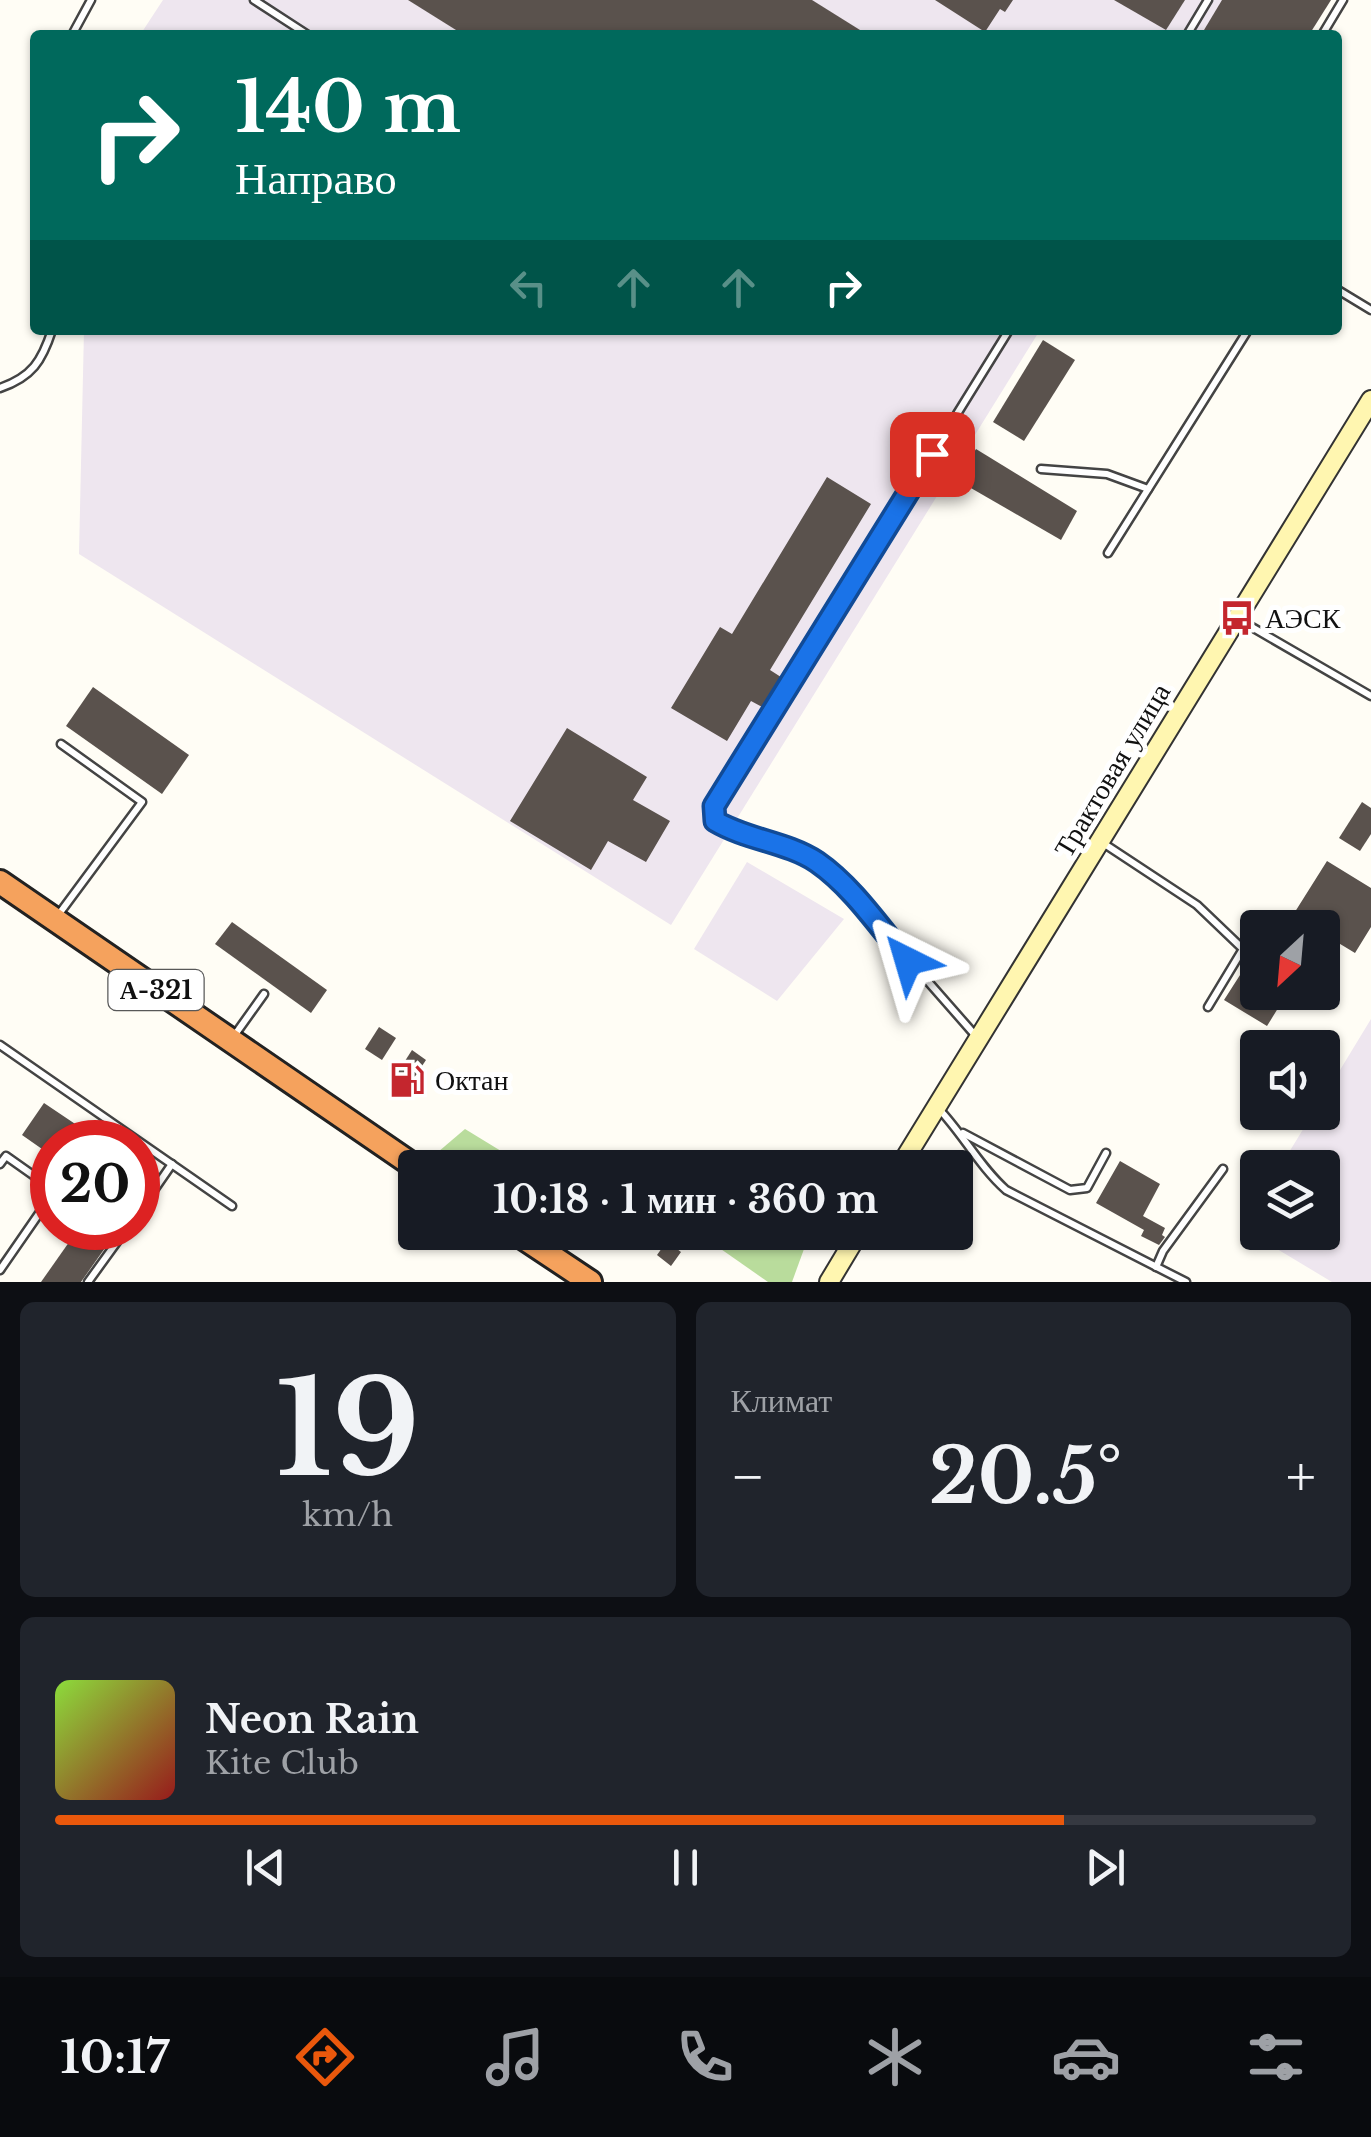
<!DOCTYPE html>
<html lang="ru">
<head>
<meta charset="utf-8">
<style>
  :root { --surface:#171b24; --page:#20242c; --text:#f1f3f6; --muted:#9ea1a6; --line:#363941; --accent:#ea580c }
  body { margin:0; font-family:"Libre Baskerville",serif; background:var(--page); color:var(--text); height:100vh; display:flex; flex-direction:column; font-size:38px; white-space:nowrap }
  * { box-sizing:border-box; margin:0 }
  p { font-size:32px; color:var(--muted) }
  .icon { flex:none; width:55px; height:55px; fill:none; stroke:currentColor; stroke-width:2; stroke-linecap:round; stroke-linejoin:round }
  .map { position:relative; height:1282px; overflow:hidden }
  .drawer { display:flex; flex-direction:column; gap:20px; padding:20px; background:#0d0f14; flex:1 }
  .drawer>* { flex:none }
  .top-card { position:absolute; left:30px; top:30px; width:1312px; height:305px; border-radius:10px; box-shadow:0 2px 8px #0004; background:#00695c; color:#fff; overflow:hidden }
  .needle { width:65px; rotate:206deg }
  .fabs { position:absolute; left:1240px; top:910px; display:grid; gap:20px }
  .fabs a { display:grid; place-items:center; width:100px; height:100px; border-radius:10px; background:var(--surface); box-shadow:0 2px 8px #0004; font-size:50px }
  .speed { position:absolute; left:30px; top:1120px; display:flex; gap:20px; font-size:50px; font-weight:700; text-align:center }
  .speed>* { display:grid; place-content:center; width:130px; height:130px; border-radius:50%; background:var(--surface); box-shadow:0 2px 8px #0004; line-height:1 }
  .speed .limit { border:15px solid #d22; background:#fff; color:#111 }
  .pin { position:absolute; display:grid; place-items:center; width:85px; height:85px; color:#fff; margin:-42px; border-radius:20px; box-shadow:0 5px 15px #0006 }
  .me { position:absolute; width:110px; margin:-55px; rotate:320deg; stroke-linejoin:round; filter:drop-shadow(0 0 8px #0008) }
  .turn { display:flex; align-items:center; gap:35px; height:210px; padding:0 40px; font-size:45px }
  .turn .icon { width:130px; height:130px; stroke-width:2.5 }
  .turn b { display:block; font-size:70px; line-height:85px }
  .lanes { display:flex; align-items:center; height:95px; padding:0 40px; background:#0003; justify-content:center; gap:50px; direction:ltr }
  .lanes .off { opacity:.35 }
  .big { font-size:75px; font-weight:800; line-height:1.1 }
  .drawer .widget { flex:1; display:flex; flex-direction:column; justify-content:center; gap:15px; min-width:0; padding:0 35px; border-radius:15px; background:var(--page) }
  .drawer .dial { align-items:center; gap:0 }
  .dial b { font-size:130px; line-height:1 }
  .song { display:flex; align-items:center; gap:30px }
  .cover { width:120px; height:120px; border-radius:15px; background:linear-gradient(135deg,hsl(90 70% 55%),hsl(0 70% 35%)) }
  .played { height:10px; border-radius:5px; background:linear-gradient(90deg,var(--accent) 80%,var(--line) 80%) }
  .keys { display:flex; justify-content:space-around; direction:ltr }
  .heat { display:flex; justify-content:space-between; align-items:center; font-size:55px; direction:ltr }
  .drawer .tiles { flex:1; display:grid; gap:20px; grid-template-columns:1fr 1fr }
  .widget:last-child { grid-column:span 2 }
  .trip { position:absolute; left:398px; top:1150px; width:575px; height:100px; border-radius:10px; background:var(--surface); box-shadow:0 2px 8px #0004; font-weight:800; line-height:100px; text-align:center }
  .tab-bar { display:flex; height:160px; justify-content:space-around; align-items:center; background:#090b0e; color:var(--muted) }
  .tab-bar .icon { width:70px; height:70px }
  .tab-bar .active { color:var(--accent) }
  .tab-bar b { font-size:45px; color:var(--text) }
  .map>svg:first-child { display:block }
</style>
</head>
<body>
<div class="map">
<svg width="1371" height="1282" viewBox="0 0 1371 1282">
  <rect width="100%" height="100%" fill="#fffdf5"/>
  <!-- industrial -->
  <g fill="#eee6ef">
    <path d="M163,0H1242L1220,35H140Z"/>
    <path d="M84,330H1040L671,925L79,554Z"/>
    <path d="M747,862L844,919L777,1001L694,949Z"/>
    <path d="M1371,1019V1282H1332L1242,1228L1257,1203L1258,1232H1322V1168L1280,1167L1313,1113L1322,1112L1323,1098Z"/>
  </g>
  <!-- forest -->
  <g fill="#b9dc9c">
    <path d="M465,1129L527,1167H461L438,1152Z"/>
    <path d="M698,1233H777L804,1249L792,1282H768Z"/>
  </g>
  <!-- building -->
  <g fill="#5a524d">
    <path d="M408,0H812L868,35H464Z"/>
    <path d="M935,0H1013L1005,12L1000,9L985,32Z"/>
    <path d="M1114,0H1185L1166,30Z"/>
    <path d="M1222,0H1331L1309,35H1201Z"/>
    <path d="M1043,340L1075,360L1024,441L993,422Z"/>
    <path d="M976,449L1077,511L1061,540L957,480Z"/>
    <path d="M827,477L871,504L770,670L784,679L766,709L751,701L727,741L671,708L720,627L732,634Z"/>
    <path d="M93,687L189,755L162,794L66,726Z"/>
    <path d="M567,728L647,777L633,800L670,821L646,862L608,841L591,870L510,821Z"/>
    <path d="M1362,802L1371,808V834L1360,851L1339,838Z"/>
    <path d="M1327,861L1371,888V927L1355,953L1322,933V928H1313L1293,915Z"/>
    <path d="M232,922L327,990L311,1013L215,944Z"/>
    <path d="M1258,947V992H1288L1267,1026L1224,1000Z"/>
    <path d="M379,1027L396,1038L382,1060L365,1049Z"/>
    <path d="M412,1050L426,1060L410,1084L396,1075Z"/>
    <path d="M44,1103L102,1142H52V1156L22,1135Z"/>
    <path d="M1120,1161L1160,1184L1143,1216L1165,1228L1162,1235L1165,1237L1159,1245L1141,1236L1144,1230L1096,1203Z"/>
    <path d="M79,1228H119L81,1282H41Z"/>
    <path d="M658,1232H675L668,1242L681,1252L671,1266L657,1255L662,1248L652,1240Z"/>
  </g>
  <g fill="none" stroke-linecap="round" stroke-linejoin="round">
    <defs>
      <g id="lane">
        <path d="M254,0L308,35"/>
        <path d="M72,35L91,0"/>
        <path d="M1187,35L1208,0"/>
        <path d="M1322,35L1343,0"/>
        <path d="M1338,290L1371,310"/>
        <path d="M0,388C32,377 42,361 52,330"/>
        <path d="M1041,469L1107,474L1148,489"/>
        <path d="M1108,553L1248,330"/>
        <path d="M1238,619L1371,696"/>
        <path d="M1103,843L1197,905L1243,949L1208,1007"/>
        <path d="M59,914L142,802L61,744"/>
        <path d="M975,1035L845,887L817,862L783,846L730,830L715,821L714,806L1009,330"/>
        <path d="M234,1036L264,994"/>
        <path d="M0,1045L232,1206"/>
        <path d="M938,1108C963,1134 979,1166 1006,1190L1186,1282"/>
        <path d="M963,1133L1070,1190L1087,1188L1106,1153"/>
        <path d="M0,1164L6,1156L47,1185V1202L0,1270"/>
        <path d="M138,1213L172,1164"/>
        <path d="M1156,1267L1163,1251L1223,1169"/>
        <path d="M88,1282L127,1228"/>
      </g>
      <g id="secondary">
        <path d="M899,1168L1371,400"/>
        <path d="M829,1282L859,1232"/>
      </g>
      <g id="highway">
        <path d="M0,882L417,1168"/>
        <path d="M515,1232L590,1282"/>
      </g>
    </defs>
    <!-- lane casing -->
    <use href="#lane" stroke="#444" stroke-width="11"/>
    <!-- secondary casing -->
    <use href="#secondary" stroke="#333" stroke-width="22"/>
    <!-- highway casing -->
    <use href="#highway" stroke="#222" stroke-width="28"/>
    <!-- lane -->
    <use href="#lane" stroke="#fff" stroke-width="6"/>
    <!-- secondary -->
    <use href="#secondary" stroke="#fff6b0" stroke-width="18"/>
    <!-- highway -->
    <use href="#highway" stroke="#f5a25d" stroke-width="22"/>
  </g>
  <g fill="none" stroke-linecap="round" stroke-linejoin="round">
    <defs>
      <path id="route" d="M908,961C880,928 853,887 817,862C787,842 747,840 715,821L714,806L932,454"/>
    </defs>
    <!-- route casing -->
    <use href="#route" stroke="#114b97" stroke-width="25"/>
    <!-- route -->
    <use href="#route" stroke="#1a73e8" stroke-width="18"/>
  </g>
  <!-- icons -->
  <defs>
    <symbol id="bus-bare" viewBox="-9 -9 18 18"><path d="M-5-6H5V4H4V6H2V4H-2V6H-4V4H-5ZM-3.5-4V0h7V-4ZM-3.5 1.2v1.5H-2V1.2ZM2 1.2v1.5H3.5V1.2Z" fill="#c4262e" stroke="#fff" stroke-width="2.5" paint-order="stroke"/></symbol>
    <symbol id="fuel-bare" viewBox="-9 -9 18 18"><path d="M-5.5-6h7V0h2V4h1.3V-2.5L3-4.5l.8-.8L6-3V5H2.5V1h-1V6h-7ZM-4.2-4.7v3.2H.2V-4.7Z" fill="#c4262e" stroke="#fff" stroke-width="2.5" paint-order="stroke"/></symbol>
  </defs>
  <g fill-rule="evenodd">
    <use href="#bus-bare" x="1212" y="593" width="50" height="50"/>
    <use href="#fuel-bare" x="382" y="1055" width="50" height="50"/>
  </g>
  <g text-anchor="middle" stroke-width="10" stroke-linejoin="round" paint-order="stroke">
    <!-- shield labels -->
    <rect fill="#fff" stroke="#585858" stroke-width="2.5" x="108.5" y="970" width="95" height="40" rx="8"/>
    <g font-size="25" font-weight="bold" fill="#111">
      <text x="156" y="999">А-321</text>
    </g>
    <!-- poi labels -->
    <g font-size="28" fill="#111" stroke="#fff" text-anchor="start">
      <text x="1265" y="628">АЭСК</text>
      <text x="435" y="1090">Октан</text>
    </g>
    <!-- street labels -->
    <g font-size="28" fill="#111" stroke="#fff">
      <text transform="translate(1112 770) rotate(-59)" y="10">Трактовая улица</text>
    </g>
  </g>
</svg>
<div class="fabs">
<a><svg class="needle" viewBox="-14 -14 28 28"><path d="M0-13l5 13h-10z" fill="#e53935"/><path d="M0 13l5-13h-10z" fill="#9ea1a6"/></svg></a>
<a><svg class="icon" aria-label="sound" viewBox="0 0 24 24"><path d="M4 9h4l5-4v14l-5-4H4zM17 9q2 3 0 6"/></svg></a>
<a><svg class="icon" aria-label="layers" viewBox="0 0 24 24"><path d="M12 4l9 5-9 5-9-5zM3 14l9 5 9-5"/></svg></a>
</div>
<div class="speed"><div class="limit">20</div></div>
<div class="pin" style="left:932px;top:454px;background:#d93025"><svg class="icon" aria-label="arrive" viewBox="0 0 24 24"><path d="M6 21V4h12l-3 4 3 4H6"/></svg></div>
<svg class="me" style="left:908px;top:961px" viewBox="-20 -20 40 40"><path d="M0-17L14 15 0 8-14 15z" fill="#1a73e8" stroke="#fff" stroke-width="4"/></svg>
<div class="trip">10:18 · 1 мин · 360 m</div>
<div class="top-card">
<div class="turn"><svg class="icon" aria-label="right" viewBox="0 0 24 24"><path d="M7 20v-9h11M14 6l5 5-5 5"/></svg><div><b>140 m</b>Направо</div></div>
<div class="lanes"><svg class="icon off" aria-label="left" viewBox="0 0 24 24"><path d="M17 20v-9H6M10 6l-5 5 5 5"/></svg><svg class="icon off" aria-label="ahead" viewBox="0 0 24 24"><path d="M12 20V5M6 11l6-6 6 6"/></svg><svg class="icon off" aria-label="ahead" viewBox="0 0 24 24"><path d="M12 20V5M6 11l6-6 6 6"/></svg><svg class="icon" aria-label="right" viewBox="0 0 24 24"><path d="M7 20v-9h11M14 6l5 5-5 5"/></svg></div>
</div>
</div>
<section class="drawer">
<div class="tiles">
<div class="widget dial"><b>19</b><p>km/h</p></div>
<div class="widget"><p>Климат</p>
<div class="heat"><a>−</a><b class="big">20.5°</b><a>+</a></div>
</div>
<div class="widget">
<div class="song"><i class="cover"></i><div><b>Neon Rain</b><p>Kite Club</p></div></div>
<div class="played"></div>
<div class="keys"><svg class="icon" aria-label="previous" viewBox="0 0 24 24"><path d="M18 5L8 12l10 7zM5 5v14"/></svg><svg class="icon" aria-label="pause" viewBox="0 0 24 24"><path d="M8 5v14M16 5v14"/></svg><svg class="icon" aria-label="next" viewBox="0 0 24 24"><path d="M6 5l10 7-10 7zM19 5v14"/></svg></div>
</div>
</div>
</section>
<nav class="tab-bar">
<b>10:17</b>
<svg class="icon active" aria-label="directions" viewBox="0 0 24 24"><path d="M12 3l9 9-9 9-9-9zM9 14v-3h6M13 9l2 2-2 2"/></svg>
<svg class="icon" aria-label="music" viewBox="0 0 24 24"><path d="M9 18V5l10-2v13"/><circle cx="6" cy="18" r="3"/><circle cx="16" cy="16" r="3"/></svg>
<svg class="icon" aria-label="phone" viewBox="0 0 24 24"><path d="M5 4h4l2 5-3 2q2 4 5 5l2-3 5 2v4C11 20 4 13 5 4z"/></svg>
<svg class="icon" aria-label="climate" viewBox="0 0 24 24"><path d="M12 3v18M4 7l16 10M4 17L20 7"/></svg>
<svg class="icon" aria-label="car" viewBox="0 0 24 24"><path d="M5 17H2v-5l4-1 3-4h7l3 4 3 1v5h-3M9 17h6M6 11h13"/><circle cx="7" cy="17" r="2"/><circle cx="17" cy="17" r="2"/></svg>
<svg class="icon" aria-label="filters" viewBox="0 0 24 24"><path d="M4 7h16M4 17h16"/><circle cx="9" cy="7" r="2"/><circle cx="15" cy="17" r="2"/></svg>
</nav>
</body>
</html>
